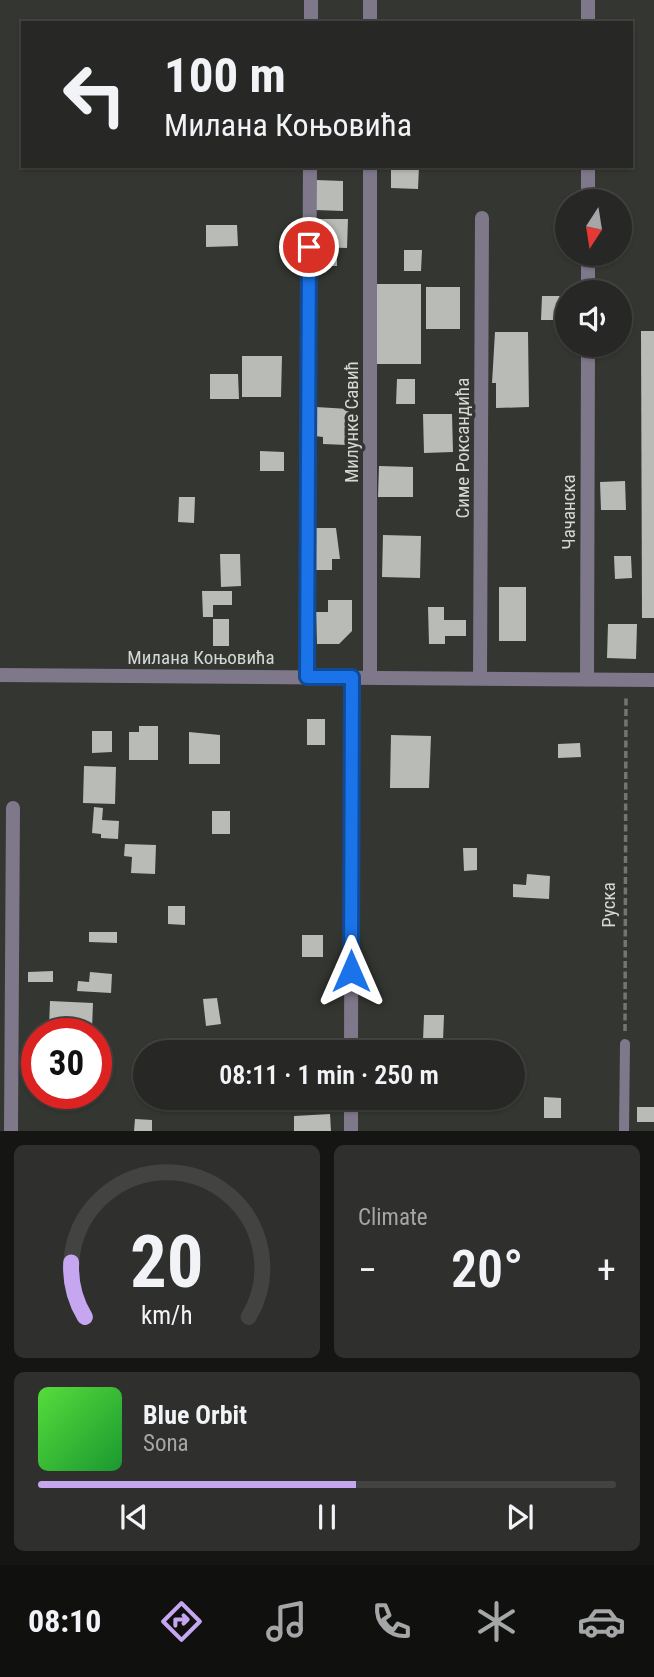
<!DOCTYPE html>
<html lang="en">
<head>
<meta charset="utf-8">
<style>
  :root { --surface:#272825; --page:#2f302d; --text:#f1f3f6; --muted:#a4a6a7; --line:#434442; --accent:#c6a6f0 }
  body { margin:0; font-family:"Roboto Condensed",sans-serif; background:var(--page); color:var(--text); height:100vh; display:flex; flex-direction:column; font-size:26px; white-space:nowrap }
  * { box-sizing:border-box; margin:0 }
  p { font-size:23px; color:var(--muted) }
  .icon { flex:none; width:38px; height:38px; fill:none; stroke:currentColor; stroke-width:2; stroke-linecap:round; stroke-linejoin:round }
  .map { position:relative; height:1131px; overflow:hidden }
  .side { display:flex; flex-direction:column; gap:14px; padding:14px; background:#151614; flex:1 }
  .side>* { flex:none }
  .banner { position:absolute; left:21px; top:21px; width:612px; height:147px; border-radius:0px; box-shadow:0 2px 5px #0004,0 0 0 2px var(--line); background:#272825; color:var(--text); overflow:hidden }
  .needle { width:46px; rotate:192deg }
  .buttons { position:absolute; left:555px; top:189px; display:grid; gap:14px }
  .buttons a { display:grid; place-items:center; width:77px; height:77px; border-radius:50%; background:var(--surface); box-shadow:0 2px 5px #0004,0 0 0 2px var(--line); font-size:35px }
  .speed { position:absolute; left:21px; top:1018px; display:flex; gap:14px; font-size:35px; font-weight:700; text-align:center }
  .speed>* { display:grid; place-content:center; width:91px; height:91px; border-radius:50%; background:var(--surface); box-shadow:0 2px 5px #0004,0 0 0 2px var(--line); line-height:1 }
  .speed .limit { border:10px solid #d22; background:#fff; color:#111 }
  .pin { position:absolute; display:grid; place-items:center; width:60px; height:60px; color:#fff; margin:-30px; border:4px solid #fff; border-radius:50%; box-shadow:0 2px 7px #0007 }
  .me { position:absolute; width:77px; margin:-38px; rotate:0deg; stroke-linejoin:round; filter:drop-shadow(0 0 5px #0008) }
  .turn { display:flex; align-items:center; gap:24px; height:147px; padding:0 28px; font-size:32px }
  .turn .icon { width:91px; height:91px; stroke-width:2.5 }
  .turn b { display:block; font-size:49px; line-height:60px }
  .big { font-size:52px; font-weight:600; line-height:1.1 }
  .side .tile { flex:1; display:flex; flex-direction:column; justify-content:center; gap:10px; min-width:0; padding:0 24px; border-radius:10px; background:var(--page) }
  .side .dial { align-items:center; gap:0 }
  .dial svg { height:182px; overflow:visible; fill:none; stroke:var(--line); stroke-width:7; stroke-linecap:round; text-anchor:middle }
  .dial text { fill:var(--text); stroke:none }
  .song { display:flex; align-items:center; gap:21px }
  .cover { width:84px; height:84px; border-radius:10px; background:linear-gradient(135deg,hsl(110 70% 55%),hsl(130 70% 35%)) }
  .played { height:7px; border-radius:4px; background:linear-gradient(90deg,var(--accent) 55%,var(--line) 55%) }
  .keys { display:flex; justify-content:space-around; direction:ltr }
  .heat { display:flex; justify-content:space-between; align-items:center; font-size:38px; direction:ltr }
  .side .tiles { flex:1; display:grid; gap:14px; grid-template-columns:1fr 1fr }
  .tile:last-child { grid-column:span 2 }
  .trip { position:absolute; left:133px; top:1040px; width:392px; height:70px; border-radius:35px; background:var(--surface); box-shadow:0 2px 5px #0004,0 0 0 2px var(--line); font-weight:600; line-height:70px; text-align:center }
  .dock { display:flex; height:112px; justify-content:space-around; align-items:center; background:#10100f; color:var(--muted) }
  .dock .icon { width:49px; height:49px }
  .dock .on { color:var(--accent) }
  .dock b { font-size:32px; color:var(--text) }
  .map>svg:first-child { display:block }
</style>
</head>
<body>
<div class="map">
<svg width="654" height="1131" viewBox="0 0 654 1131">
  <rect width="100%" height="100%" fill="#343631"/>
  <!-- building -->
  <g fill="#b9bbb6">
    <path d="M391,166H419L418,189L391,188Z"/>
    <path d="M316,180L343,181V211L316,210Z"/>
    <path d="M314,219H348L347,248L314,247Z"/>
    <path d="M206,225H237L238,246L206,247Z"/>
    <path d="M404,250H422L421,271H404Z"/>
    <path d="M317,254H337V266H318Z"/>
    <rect x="376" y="284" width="45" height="80"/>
    <rect x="426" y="287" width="34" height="42"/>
    <path d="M542,296H561V320H541Z"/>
    <path d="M641,331H654V618H642Z"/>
    <path d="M495,332H528L529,407L496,408V383H492Z"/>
    <path d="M242,356H282L281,397H242Z"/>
    <path d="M210,374H238L239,399H210Z"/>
    <path d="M397,379H415V404H396Z"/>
    <path d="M316,407L349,409L347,445L323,444V437L315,436Z"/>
    <path d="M423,414H452L453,452L424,453Z"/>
    <path d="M260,451L284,452V471H260Z"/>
    <path d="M379,466L413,467V497H378Z"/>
    <path d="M625,481L626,510H601L600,482Z"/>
    <path d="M179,497H195L194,523L178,522Z"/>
    <path d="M316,528H336L340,559H332V570H316Z"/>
    <path d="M383,535L421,536L420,578L382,577Z"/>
    <path d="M220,554H240L241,586L221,587Z"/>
    <path d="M614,556H631L632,578L615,579Z"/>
    <rect x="499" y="587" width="27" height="54"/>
    <path d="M202,591H232V605H213V617H203Z"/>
    <path d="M328,600H352V631L339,644H317L316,612H328Z"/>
    <path d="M428,607H444V620H466V636H445V644H429Z"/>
    <rect x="213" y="619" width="16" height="27"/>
    <path d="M608,624H637L636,659L607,658Z"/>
    <rect x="307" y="719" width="18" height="26"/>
    <path d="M139,726H158V760H129V732H139Z"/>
    <path d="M92,731H112V752L92,753Z"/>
    <path d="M189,732L220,735V764H189Z"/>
    <path d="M391,735L431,736L429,788H390Z"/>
    <path d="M580,743L581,757L558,758V744Z"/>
    <path d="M84,766L116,767L115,804L83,803Z"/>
    <path d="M94,807L103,808L102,820L119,821L118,839L101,838V834L92,833Z"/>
    <rect x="212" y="811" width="18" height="23"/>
    <path d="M125,844L156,845L155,874L131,873L132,857L124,856Z"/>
    <path d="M463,848H477V870L464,871Z"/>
    <path d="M527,874L550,876L549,899L513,897V884L526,885Z"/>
    <path d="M168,906H185V925L168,924Z"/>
    <path d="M89,932H117V943L89,942Z"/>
    <rect x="302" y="935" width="21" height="22"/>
    <path d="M53,971V982H28V972Z"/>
    <path d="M90,972L112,974L111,993L77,991L78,981L89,982Z"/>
    <path d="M217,998L221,1024L206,1026L203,999Z"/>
    <path d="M50,1001L93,1003L92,1029L49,1027Z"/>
    <path d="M424,1015H444L443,1041H423Z"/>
    <path d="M265,1042H283L284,1052H265Z"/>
    <path d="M544,1097L561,1098V1118H544Z"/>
    <rect x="637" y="1107" width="17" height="15"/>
    <path d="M330,1114L331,1131H294V1116Z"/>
    <path d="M135,1119L152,1120V1131H134Z"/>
  </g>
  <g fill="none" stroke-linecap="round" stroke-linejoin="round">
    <!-- path -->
    <path stroke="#737571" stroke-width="3.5" stroke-dasharray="7 3.5" stroke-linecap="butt" d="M625,1031L626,696"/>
    <!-- lane -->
    <path stroke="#7f778a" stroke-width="10" d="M624,1131L625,1044"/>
    <!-- street -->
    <g stroke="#7f778a" stroke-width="14">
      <path d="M370,0V23"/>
      <path d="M311,23V0"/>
      <path d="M588,23V0"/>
      <path d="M370,166V677"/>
      <path d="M588,201V166"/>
      <path d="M588,292V254"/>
      <path d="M0,675L654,680"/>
      <path d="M307,677L310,166"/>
      <path d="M480,678L482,218"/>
      <path d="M587,679L588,345"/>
      <path d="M351,1052L352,677"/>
      <path d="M11,1131L13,808"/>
      <path d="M351,1131V1097"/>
    </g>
  </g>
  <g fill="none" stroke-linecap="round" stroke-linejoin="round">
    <defs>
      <path id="route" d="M309,247L307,677H352L351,971"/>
    </defs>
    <!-- route casing -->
    <use href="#route" stroke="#114b97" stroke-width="18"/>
    <!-- route -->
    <use href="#route" stroke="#1a73e8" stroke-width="12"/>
  </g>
  <g text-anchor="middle" stroke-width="7" stroke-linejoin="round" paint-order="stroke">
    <!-- street labels -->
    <g font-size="19" fill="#d5d7d4" stroke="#343631">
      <text transform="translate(351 422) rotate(-90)" y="7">Милунке Савић</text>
      <text transform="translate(462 448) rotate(-90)" y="7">Симе Роксандића</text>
      <text transform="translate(568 512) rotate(-90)" y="7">Чачанска</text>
      <text x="201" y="664">Милана Коњовића</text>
      <text transform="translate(608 905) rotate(-90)" y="7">Руска</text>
    </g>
  </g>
</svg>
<div class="buttons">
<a><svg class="needle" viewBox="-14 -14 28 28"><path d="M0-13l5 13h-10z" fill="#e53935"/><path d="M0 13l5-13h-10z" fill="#a4a6a7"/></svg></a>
<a><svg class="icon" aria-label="sound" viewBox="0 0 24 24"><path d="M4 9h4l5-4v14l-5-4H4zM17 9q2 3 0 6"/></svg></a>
</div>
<div class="speed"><div class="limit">30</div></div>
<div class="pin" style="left:309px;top:247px;background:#d93025"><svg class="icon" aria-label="arrive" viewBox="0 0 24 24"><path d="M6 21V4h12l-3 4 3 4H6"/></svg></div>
<svg class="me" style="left:351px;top:971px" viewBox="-20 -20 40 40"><path d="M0-17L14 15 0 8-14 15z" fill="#1a73e8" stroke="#fff" stroke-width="4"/></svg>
<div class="trip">08:11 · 1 min · 250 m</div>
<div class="banner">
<div class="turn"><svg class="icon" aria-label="left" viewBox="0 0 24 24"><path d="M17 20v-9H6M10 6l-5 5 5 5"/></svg><div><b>100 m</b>Милана Коњовића</div></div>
</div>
</div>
<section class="side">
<div class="tiles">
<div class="tile dial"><svg viewBox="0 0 100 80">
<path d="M14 69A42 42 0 1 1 86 69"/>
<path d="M14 69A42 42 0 0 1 8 45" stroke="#c6a6f0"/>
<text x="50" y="56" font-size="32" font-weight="700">20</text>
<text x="50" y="72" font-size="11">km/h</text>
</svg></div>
<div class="tile"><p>Climate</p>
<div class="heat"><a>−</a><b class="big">20°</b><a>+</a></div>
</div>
<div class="tile">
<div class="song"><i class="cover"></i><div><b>Blue Orbit</b><p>Sona</p></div></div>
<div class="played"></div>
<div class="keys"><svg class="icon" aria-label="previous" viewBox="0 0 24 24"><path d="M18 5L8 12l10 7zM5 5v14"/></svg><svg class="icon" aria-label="pause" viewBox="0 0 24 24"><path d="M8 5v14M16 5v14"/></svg><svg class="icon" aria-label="next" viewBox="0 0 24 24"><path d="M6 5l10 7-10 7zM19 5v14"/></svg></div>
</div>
</div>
</section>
<nav class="dock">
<b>08:10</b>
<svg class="icon on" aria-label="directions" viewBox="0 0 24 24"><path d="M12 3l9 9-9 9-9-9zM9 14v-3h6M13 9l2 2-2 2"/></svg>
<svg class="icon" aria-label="music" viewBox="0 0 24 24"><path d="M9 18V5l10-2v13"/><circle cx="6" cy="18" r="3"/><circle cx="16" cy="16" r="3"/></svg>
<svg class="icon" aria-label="phone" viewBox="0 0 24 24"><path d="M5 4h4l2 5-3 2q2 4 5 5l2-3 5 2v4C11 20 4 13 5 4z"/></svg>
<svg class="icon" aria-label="climate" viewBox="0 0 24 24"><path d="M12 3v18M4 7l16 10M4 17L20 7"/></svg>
<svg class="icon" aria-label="car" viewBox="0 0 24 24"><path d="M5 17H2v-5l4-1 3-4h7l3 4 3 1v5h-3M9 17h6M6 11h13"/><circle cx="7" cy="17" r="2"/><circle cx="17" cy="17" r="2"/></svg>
</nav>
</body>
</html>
